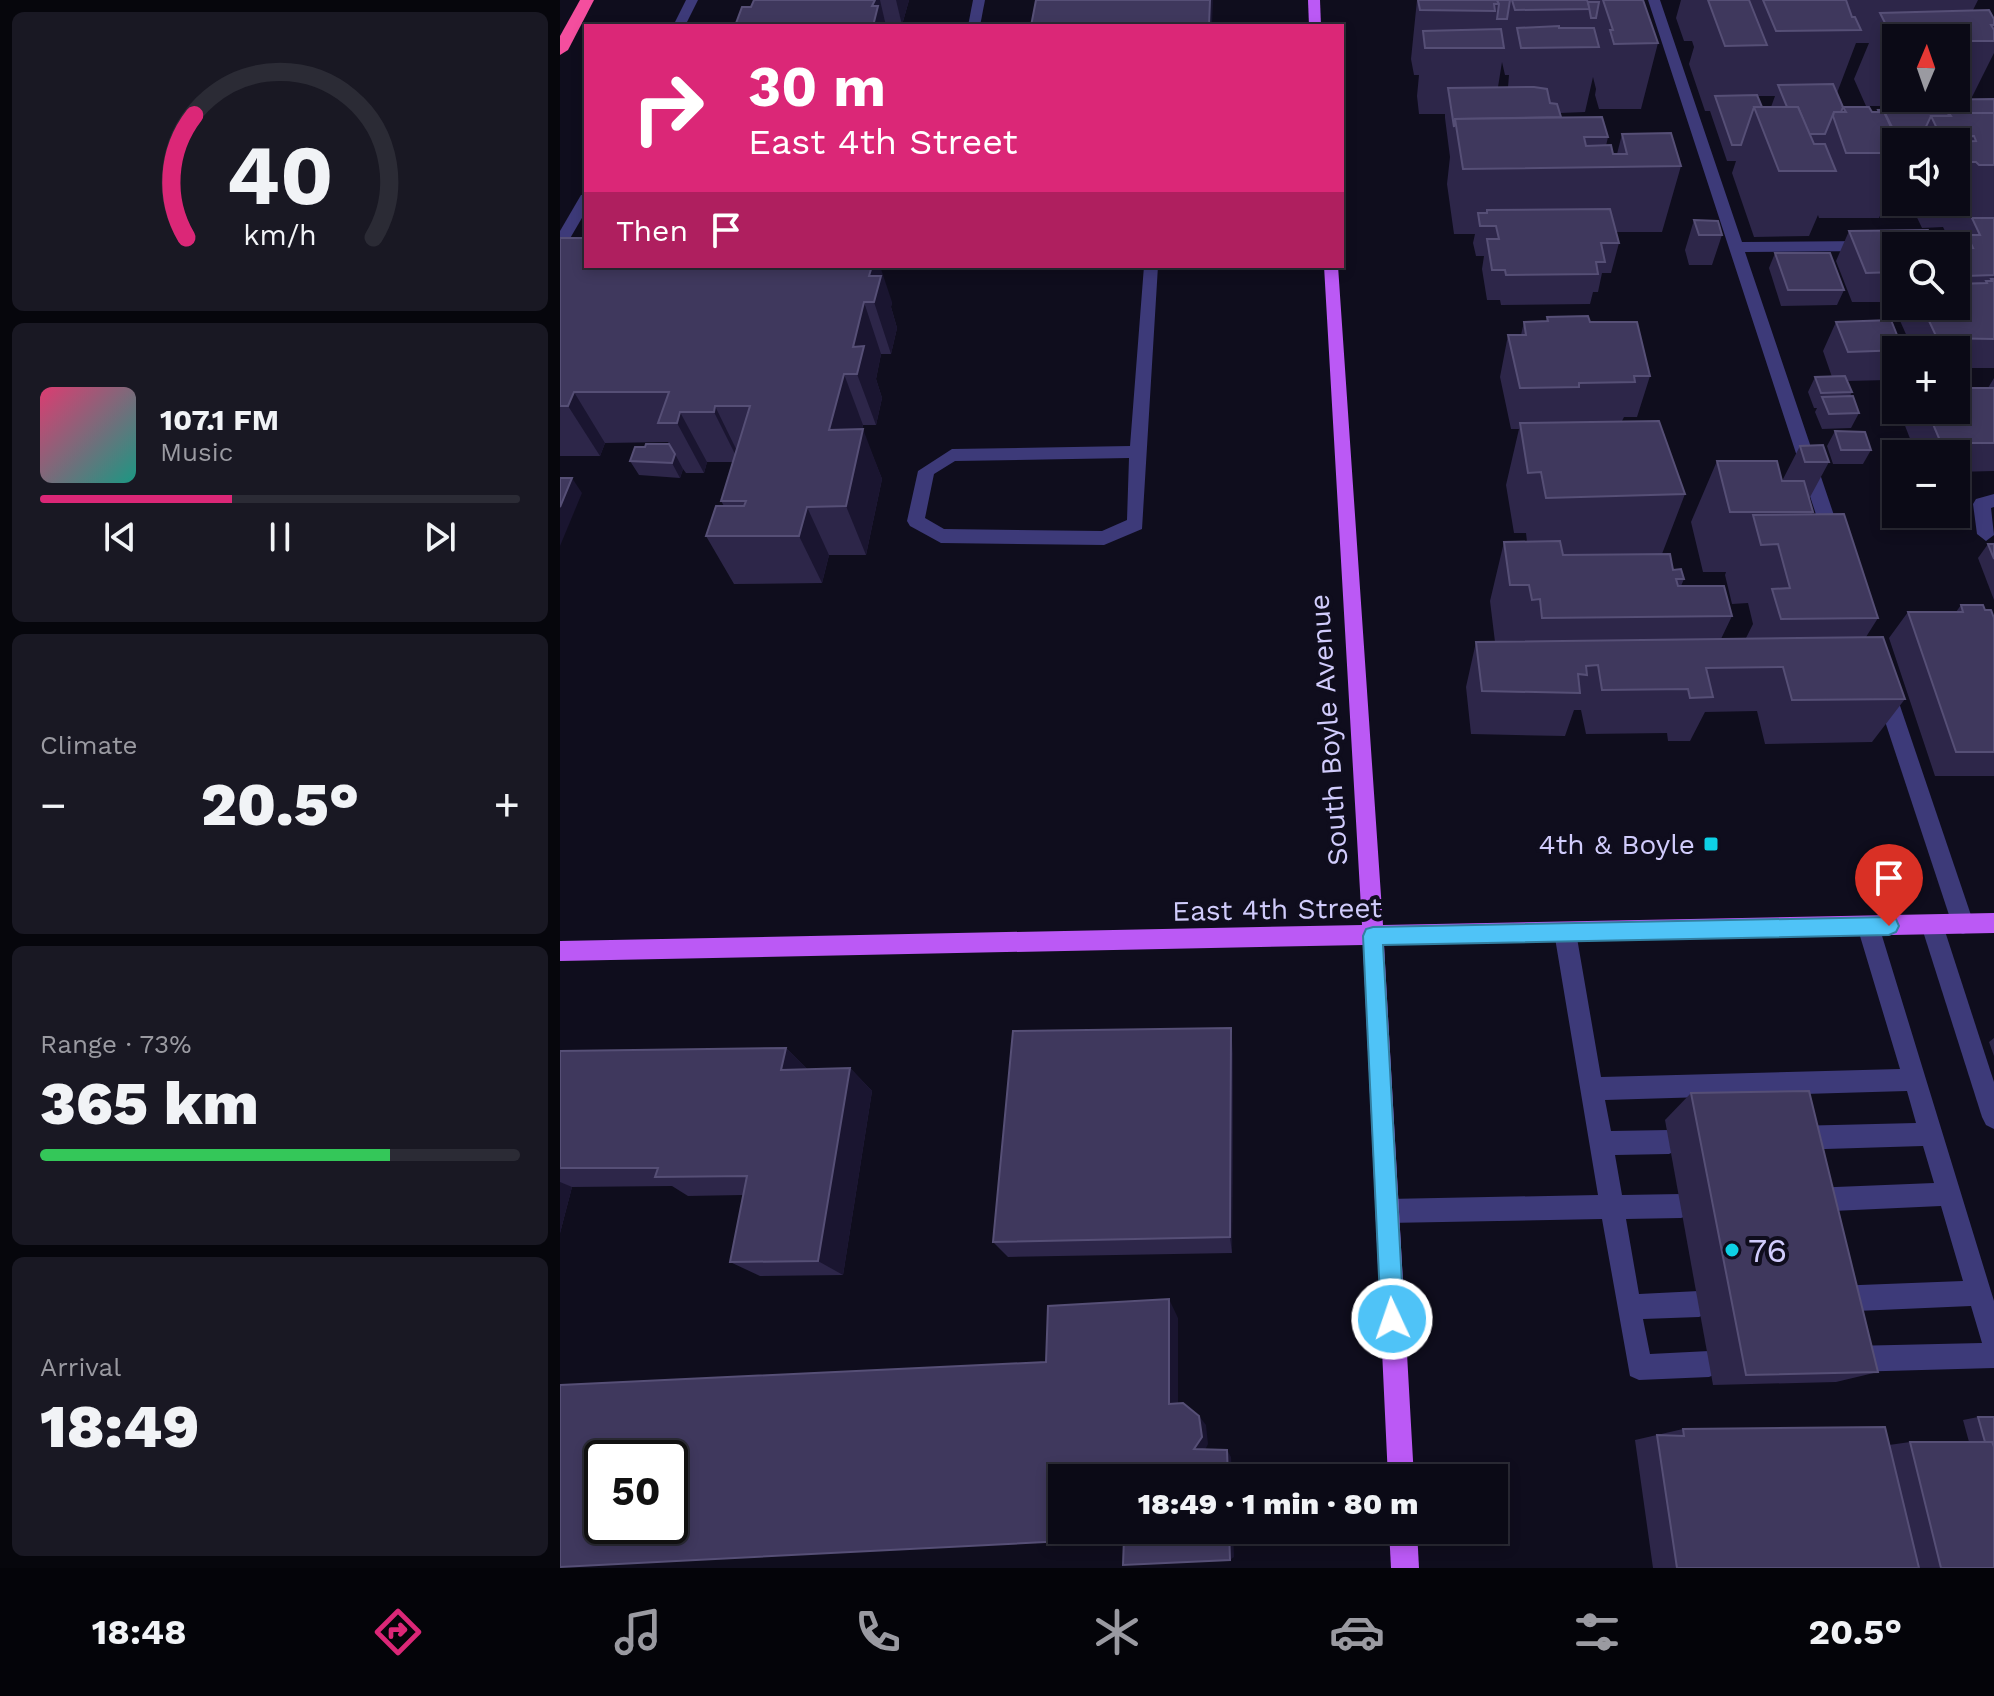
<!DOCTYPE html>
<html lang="en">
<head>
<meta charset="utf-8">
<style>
  :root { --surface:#0b0a16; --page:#191823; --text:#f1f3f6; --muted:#9a9aa1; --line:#2b2b35; --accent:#db2777 }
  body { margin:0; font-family:"Work Sans",sans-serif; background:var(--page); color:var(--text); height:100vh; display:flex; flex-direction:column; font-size:30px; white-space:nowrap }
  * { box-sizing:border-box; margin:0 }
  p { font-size:26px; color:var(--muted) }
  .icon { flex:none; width:44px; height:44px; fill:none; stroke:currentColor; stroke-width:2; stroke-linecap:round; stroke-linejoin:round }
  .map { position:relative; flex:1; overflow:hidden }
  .side { display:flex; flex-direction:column; gap:12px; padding:12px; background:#06060c; width:560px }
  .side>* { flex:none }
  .hud { position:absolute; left:24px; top:24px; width:760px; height:244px; border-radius:0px; box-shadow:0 4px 12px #0003,0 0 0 2px var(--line); background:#db2777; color:#fff; overflow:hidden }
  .needle { width:52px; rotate:2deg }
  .buttons { position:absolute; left:1322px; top:24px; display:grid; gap:16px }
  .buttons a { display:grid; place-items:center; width:88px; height:88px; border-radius:0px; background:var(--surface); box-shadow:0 4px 12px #0003,0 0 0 2px var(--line); font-size:40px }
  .speed { position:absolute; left:24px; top:1440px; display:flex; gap:16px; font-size:40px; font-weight:700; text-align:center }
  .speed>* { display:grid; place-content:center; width:104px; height:104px; border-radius:50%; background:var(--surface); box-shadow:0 4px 12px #0003,0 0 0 2px var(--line); line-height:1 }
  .speed .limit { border:4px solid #111; border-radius:12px; background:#fff; color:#111 }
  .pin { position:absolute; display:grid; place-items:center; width:68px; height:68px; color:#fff; margin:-82px -34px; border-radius:50% 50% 50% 0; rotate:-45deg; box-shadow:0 0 8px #0007 }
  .pin .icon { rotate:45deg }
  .me { position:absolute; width:88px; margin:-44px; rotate:357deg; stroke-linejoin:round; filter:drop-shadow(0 0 6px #0008) }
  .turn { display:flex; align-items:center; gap:28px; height:168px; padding:0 32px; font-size:36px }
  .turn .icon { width:104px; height:104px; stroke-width:2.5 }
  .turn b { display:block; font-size:56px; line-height:68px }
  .then { display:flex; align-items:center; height:76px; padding:0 32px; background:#0003; gap:16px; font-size:30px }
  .big { font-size:60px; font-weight:800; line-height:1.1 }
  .side .card { flex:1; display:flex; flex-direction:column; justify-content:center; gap:12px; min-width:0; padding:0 28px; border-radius:12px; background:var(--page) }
  .side .dial { align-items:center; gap:0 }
  .dial svg { height:208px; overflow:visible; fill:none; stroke:var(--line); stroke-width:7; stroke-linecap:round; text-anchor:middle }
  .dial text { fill:var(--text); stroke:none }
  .song { display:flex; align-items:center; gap:24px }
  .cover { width:96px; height:96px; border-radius:12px; background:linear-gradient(135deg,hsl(340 70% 55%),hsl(170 70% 35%)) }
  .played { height:8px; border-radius:4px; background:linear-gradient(90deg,var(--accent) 40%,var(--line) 40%) }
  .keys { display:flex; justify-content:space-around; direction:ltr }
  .heat { display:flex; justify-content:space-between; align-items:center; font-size:44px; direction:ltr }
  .charge { height:12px; border-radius:6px; background:linear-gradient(90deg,#34c759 73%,var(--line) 0) }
  .trip { position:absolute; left:488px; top:1464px; width:460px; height:80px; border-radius:0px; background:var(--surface); box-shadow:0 4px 12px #0003,0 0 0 2px var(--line); font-weight:800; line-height:80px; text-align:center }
  .dock { display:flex; height:128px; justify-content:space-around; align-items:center; background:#040409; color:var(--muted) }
  .dock .icon { width:56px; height:56px }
  .dock .active { color:var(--accent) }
  .dock b { font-size:36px; color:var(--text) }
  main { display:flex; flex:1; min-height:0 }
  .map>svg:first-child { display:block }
</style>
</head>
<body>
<main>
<section class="side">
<div class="card dial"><svg viewBox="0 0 100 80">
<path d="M14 69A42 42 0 1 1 86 69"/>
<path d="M14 69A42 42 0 0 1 17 22" stroke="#db2777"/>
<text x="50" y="56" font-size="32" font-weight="700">40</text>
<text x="50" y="72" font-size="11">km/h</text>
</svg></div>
<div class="card">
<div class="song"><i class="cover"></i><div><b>107.1 FM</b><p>Music</p></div></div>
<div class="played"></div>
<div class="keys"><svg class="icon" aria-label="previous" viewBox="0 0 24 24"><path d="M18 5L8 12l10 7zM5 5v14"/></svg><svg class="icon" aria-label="pause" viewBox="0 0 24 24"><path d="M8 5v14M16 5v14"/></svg><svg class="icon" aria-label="next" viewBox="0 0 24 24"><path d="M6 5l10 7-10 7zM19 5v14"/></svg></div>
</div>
<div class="card"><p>Climate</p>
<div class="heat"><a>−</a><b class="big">20.5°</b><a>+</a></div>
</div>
<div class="card"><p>Range · 73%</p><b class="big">365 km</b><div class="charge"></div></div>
<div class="card"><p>Arrival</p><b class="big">18:49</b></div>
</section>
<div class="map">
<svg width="1434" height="1568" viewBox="0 0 1434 1568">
  <rect width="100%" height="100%" fill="#0f0d1d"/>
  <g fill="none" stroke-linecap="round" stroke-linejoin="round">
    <!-- minor -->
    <g fill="#3d3a79" fill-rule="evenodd">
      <path d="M126,0H138L125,26H113Z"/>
      <path d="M413,0H425L420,26H408Z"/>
      <path d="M1088,0H1100L1182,242L1306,241L1313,246L1306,251L1185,252L1282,539L1279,544L1273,546L1264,539Z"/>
      <path d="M26,194V211L5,247L0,249V231L21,195Z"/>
      <path d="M1434,240V250L1351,246L1358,241Z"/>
      <path d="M584,266H598L582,529L544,545L381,543L350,526L347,521L358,471L392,449L570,446ZM569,458L567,520L542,531L384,529L365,518L374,474L395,461Z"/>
      <path d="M1434,494V507L1431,508L1434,535L1426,541L1417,534L1413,504L1416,499Z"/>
      <path d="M1325,683L1332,685L1335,691L1414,924L1411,931L1403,934L1395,931L1392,924L1315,691L1318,685Z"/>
      <path d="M1372,915L1380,918L1383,925L1434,1082V1129L1426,1125L1422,1117L1361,925L1364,918Z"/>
      <path d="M1308,916L1316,919L1319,926L1434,1301V1368L1290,1372L1281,1368L1277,1359L1281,1350L1290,1346L1422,1343L1411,1306L1274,1312L1265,1308L1261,1299L1265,1290L1274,1286L1403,1281L1381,1206L1251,1212L1242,1209L1239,1200L1242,1191L1251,1188L1374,1183L1363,1146L1233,1150L1225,1146L1221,1138L1225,1130L1233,1126L1356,1123L1347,1091L1045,1100L1051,1131L1109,1130L1117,1134L1121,1142L1117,1150L1109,1154L1055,1155L1062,1195L1121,1194L1130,1197L1133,1206L1130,1215L1121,1218L1066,1219L1079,1294L1139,1291L1148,1295L1152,1304L1148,1313L1139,1317L1083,1319L1090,1354L1149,1351L1158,1355L1162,1364L1158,1373L1149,1377L1079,1380L1070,1376L1042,1219L827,1223L818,1220L815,1211L818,1202L827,1199L1038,1195L994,932L997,925L1005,922L1013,925L1016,932L1041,1077L1340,1069L1297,926L1300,919Z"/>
    </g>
    <!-- major -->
    <g fill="#bb59f5" fill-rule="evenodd">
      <path d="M748,0H760L761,26H749Z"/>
      <path d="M764,266H778L823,925L1434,913V933L824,945L854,1478H828L803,945L0,961V941L802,925Z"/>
      <path d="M829,1530H857L859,1568H831Z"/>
    </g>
    <!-- highway -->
    <path fill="#f44e9e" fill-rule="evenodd" d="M20,0H34L8,50L0,55V36Z"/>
  </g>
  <!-- wall -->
  <g fill="#2d2649" fill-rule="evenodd">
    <path d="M204,0H349L342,25H326L191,7Z"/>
    <path d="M857,0H1083L1098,43L1081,109H1039L1035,95L1036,89L1033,77L1025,112L1000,113L1001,117L1048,137L1046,146L1053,154H1057L1062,134L1121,166L1102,232H1056L1059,243L1051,273H1042L1038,292H1033L1030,304L941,305L940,300H927L922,269L924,256H916L913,243L915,234H894L887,184L890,157L885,118V114H859L857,96L859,75H854L851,59ZM942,62L945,75H949L948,87H938Z"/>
    <path d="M1121,0H1286V2L1287,0H1418L1413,10L1434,19V53L1411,99H1434V368H1396V350H1353L1337,314L1341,306H1396V256L1398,253L1396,248L1406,230L1385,231L1383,227L1362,228L1352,207L1355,202H1350H1396V142H1336V180L1319,218H1259L1258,215L1249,236L1194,237L1172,173L1176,161H1167L1150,111H1145L1129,64L1134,47L1132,41H1124L1116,18ZM1336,38H1396V98H1336ZM1296,43H1309L1294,79L1306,106H1351L1349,109L1318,110L1317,112H1312L1283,107L1277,93ZM1197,96H1215L1211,107H1202Z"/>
    <path d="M1134,220L1162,235L1152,265H1129L1125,250Z"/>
    <path d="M1289,231L1373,238L1336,246V302H1292L1276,261Z"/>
    <path d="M0,238L26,266L332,302L331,307L337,328L331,354H321L316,379L322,398L316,425H303L302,429L322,479L306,555H269L262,583L174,584L146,536L164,506L161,501L173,462H147L144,473H126L123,469L120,478L79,475L70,461L85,447L109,444L108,442L45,443L40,456H0Z"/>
    <path d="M1215,253L1284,290L1277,305L1221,306L1209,268Z"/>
    <path d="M987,317L1030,322L1090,376L1077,417H1064L1062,421L1125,494L1102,554L1113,570L1124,579L1121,586L1172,616L1161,639L1186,638L1193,624L1188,603L1172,604L1165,575L1166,572H1143L1131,522L1157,461L1222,481L1240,446L1269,462L1249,499L1253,512L1252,515L1318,618L1306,637L1345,699L1312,742L1205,744L1197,711L1145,712L1130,741H1108L1107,733L1026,734L1021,710H1014L1005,736L911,734L906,687L916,642H935L930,601L944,542H967L966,533H954L946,485L959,429H951L940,377L948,335H961L964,322L986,321Z"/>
    <path d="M1276,322L1336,350V365L1328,380L1287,381L1292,392L1290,396L1299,413L1291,428L1262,429L1255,412L1257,408H1254L1248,392L1255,377H1272L1263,351Z"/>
    <path d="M1434,378V471L1396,472V454H1356L1342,418L1347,410H1396L1428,388Z"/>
    <path d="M1275,431L1311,450L1303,464H1273L1267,446Z"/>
    <path d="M1428,544H1434V600L1418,558Z"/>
    <path d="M1401,605L1425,610L1434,618V776H1375L1329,638L1348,612H1396Z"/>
    <path d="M1434,1038V1056L1429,1042Z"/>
    <path d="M226,1048L247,1069L290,1068L312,1091L283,1275L200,1276L170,1262L183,1195L128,1196L112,1186L12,1187L0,1233V1051Z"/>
    <path d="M673,1053L672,1253L448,1257L433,1242Z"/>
    <path d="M1131,1093L1318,1372L1276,1382L1153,1385L1105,1120Z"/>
    <path d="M1418,1417H1434V1568H1093L1075,1440L1123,1429L1329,1445L1350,1442H1409L1403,1420Z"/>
  </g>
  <!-- shaded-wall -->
  <g fill="#1a1530">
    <path d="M304,0H320L326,26H311Z"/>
    <path d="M336,0H349L342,25Z"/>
    <path d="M650,0H653L652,26H649Z"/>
    <path d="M312,266H320L332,302L331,307L337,328L331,354L314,302L309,276Z"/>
    <path d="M304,302L321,354L316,379L322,398L316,425L297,374L293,347Z"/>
    <path d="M284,374L303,425L290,479L269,430Z"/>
    <path d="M14,392L45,443L40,456L8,406Z"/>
    <path d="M155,406L180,457L179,462L154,412Z"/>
    <path d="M120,412L147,462L144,473L117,423Z"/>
    <path d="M303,429L322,479L306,555L286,506Z"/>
    <path d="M115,454L123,469L120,478L112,463Z"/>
    <path d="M12,478L22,493L0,546V507Z"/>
    <path d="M247,507L269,555L262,583L239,536Z"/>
    <path d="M671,1028L673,1053L672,1253L670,1237Z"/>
    <path d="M226,1048L250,1072L221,1070Z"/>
    <path d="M290,1068L312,1091L283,1275L258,1261Z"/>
    <path d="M0,1182L12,1187L0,1233Z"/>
    <path d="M609,1299L618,1318V1414L609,1404Z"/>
    <path d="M639,1416L646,1425L648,1444L642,1456L634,1449Z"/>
    <path d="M667,1450L671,1457L672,1478H668Z"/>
    <path d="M669,1530H673L674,1557L670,1560Z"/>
  </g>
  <!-- building -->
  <g fill="#3f385d" stroke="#564f76" stroke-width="2" fill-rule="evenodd">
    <path d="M194,0H315L312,6H318L313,26H175L182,7H191Z"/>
    <path d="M476,0H650L649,26H471Z"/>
    <path d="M858,0H937L939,4H934L935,11L860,10Z"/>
    <path d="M937,0H950L947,19H937L939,4Z"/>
    <path d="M952,0H1027L1030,9L955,10Z"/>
    <path d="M1043,0H1083L1098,43L1054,44L1050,30H1053Z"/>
    <path d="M1148,0H1189L1207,45L1165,46Z"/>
    <path d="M1203,0H1286L1292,17H1295L1301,30L1216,31Z"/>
    <path d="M1028,2H1039L1036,18H1031Z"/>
    <path d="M1429,10L1434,19V25H1431L1434,30V41H1396V38H1336V41H1334L1320,13Z"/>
    <path d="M999,26V28H1034L1039,47L961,48L957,28Z"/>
    <path d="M941,29L944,48H865L863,31Z"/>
    <path d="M1273,84L1283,107L1281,112H1274L1265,134H1249L1238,107H1227L1218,85Z"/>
    <path d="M974,87L987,89L990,103L997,104L1001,117L895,119L894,127L888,88Z"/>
    <path d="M1197,95L1202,107H1194L1181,145H1172L1155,96Z"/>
    <path d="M1434,99V113H1389L1388,116H1371L1363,133H1335L1326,115L1324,112H1319L1318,110L1356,109L1353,102L1361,100Z"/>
    <path d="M1194,107H1238L1254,144H1265L1276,171H1219Z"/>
    <path d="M1283,107H1309L1312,112H1324L1337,140H1343L1344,142H1336V153H1286L1273,116L1274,112H1286Z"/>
    <path d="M1389,113H1434V165H1419L1416,162H1396V142H1384L1416,141L1414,136L1381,137L1371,116H1391Z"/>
    <path d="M1042,117L1048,137H1024L1026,146L1051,145L1053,154H1067L1062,134L1111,133L1121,166L903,169L895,119Z"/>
    <path d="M1050,209L1059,243H1041L1045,262H1036L1038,274L946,275L945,270H932L927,239H939L936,226H920L918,213H927V210Z"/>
    <path d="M1412,218H1434V275L1406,276L1398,258H1409L1404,248H1413L1407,235H1420Z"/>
    <path d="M1134,220L1158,221L1162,235H1139Z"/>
    <path d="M1368,230L1373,238H1380L1384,246H1336V272L1306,273L1289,231Z"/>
    <path d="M0,238H26V246L24,251H26V266H312L309,276H321L314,302H304L293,347L304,346L297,374H284L269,430L303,429L286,506L247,507L239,536H146L156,506H184L186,501H161L190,406H155L154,412H120L117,423H98L109,392H14L8,406H0Z"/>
    <path d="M1215,253H1270L1284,290H1228Z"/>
    <path d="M1431,279H1434V339L1377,338L1362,306H1396V284L1427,283L1426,281H1432Z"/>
    <path d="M1028,316L1030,322H1077L1090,376H1074L1075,382L1019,383V387L960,388L948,335H966L964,322L988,321L987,317Z"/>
    <path d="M1331,320L1343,350L1288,352L1276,322Z"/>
    <path d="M1285,376L1292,392L1261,393L1255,377Z"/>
    <path d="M1396,388H1434V443H1381L1367,410H1396Z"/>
    <path d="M1293,396L1299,413L1269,414L1262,397Z"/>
    <path d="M1099,421L1125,494L986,498L981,472L968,473L960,423Z"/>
    <path d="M1275,431L1305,432L1311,450H1281Z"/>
    <path d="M86,444H109L115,454L112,463L70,461L75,447H85Z"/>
    <path d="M1263,445L1269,462H1245L1240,446Z"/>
    <path d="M1157,461H1217L1222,481H1244L1253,512H1170Z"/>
    <path d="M0,478H12L0,507Z"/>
    <path d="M1284,514L1318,618L1221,619L1212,589L1230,588L1218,544L1201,545L1193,515Z"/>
    <path d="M1000,541L1003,555L1110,554L1113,570L1121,569L1124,579H1116L1118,586H1164L1172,616L982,618L980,599L972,600L969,585H950L944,542Z"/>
    <path d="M1428,544H1434V559Z"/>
    <path d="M1401,605H1423L1425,610H1431L1434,618V752H1396L1348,612H1403Z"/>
    <path d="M1323,637L1345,699L1232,700L1223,667L1146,668L1153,697L1130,698L1128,689L1042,690L1038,665L1026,666L1027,675L1018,674L1020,693L922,691L916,642Z"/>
    <path d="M671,1028L670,1237L433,1242L453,1031Z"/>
    <path d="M226,1048L221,1070L290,1068L258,1261L170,1262L187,1176L95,1177L98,1168H0V1051Z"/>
    <path d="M1249,1091L1318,1372L1186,1375L1131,1093Z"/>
    <path d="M609,1299V1404L623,1403L639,1416L642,1437L634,1449L667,1450L668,1478H502V1530H669L670,1560L563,1565L564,1538L0,1567V1385L486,1362L488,1306ZM42,1458H110V1526H42Z"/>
    <path d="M1418,1417H1434V1447L1432,1442H1425Z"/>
    <path d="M1325,1427L1359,1568H1117L1097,1435L1124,1436L1123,1429Z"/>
    <path d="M1350,1442H1432L1434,1447V1568H1381Z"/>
  </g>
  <!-- route -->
  <path fill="#4fc3f7" stroke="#337fa1" stroke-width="2" d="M1329,917L1336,919L1339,926L1336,932L1329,935L823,945L844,1319L841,1327L832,1331L824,1327L821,1319L803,936L806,929L813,927Z"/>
  <!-- markers -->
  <g fill="#0ed1e6" stroke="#0f0d1d" stroke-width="3">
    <rect x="1143" y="836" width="16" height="16" rx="4"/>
    <circle cx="1172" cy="1250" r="8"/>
  </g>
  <g text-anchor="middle" stroke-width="8" stroke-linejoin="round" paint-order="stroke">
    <!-- street labels -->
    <g font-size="28" fill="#d1ccfc" stroke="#0f0d1d">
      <text transform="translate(768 730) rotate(-94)" y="10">South Boyle Avenue</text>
      <text transform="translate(717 909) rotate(-1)" y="10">East 4th Street</text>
    </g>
    <!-- poi labels -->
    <g font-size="28" fill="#d1ccfc" stroke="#0f0d1d" text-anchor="end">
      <text x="1135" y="854">4th &amp; Boyle</text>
    </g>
    <!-- near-poi labels -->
    <g font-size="34" fill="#d1ccfc" stroke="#0f0d1d" text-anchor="start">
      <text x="1188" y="1262">76</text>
    </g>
  </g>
</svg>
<div class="buttons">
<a><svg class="needle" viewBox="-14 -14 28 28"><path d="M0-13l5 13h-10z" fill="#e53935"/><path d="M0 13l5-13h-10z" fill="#9a9aa1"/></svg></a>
<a><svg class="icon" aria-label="sound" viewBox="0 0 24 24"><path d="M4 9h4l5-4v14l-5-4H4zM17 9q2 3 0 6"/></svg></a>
<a><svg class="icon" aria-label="search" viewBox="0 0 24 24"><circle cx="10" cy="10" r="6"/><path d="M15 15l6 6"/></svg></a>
<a>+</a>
<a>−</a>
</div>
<div class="speed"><div class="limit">50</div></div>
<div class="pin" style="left:1329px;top:926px;background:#d93025"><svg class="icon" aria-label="arrive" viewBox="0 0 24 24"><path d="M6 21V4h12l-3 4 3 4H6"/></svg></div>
<svg class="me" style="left:832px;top:1319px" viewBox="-20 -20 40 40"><circle r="17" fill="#4fc3f7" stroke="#fff" stroke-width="3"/><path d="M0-11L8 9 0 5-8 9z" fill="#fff"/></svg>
<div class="trip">18:49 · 1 min · 80 m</div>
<div class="hud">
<div class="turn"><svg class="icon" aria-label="right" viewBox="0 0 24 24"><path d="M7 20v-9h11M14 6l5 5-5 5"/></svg><div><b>30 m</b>East 4th Street</div></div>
<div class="then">Then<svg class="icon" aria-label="arrive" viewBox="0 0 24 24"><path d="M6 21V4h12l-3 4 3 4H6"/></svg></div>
</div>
</div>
</main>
<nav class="dock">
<b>18:48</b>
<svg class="icon active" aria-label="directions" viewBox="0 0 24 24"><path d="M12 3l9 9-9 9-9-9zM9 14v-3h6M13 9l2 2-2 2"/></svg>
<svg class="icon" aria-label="music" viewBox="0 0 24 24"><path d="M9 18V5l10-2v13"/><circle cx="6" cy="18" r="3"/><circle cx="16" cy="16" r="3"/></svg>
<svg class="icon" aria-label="phone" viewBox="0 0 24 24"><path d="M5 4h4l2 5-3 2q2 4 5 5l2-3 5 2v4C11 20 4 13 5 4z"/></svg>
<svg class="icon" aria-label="climate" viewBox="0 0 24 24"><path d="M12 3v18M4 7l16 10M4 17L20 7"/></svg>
<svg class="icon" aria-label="car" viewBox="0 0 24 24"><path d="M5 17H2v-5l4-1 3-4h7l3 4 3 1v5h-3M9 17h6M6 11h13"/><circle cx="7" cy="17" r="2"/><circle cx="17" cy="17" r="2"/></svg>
<svg class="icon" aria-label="filters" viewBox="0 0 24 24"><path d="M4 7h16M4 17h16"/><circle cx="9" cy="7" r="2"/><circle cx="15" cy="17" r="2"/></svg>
<b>20.5°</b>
</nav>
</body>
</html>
